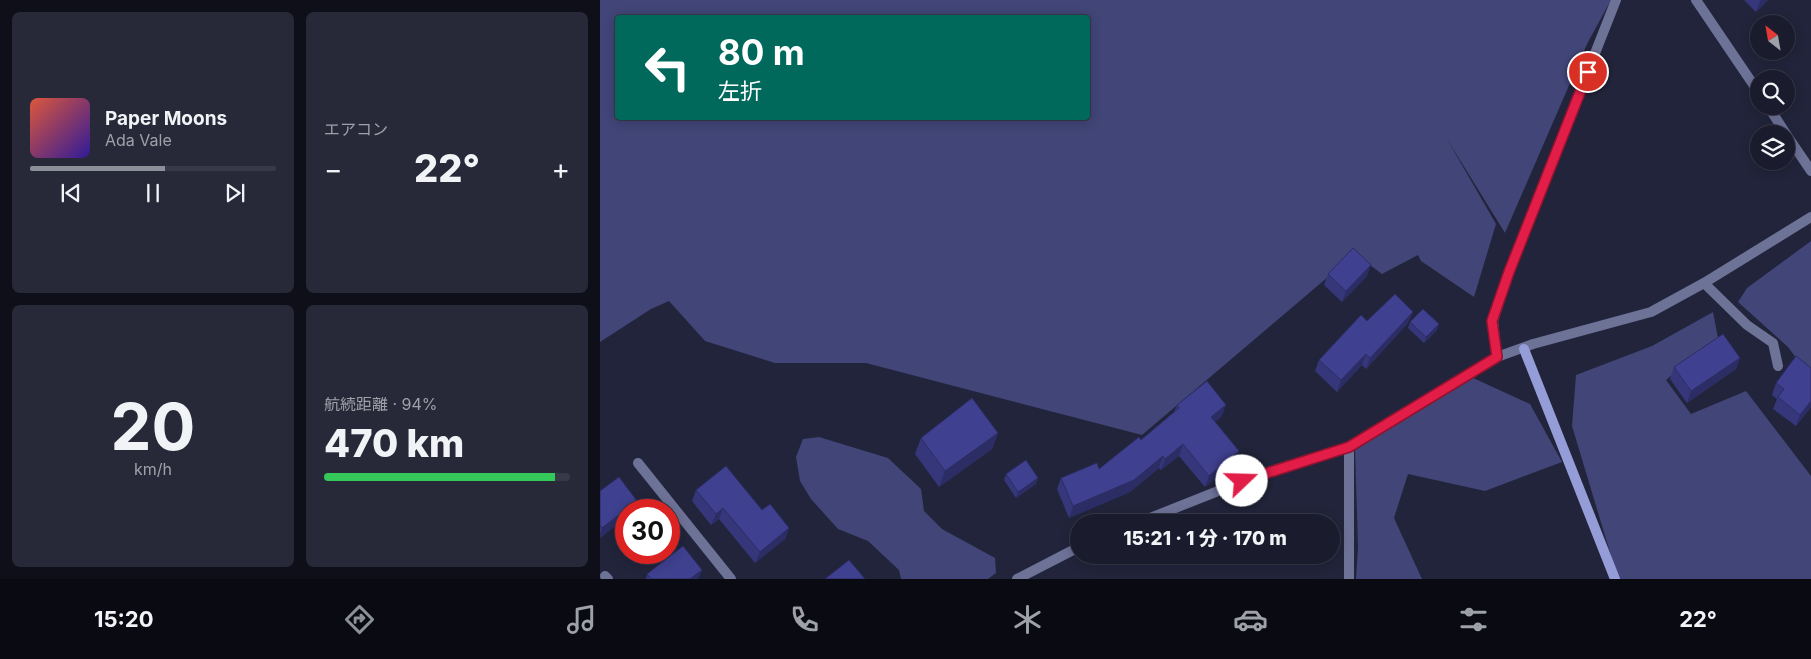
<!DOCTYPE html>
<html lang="ja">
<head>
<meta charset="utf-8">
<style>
  :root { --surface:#1a1b2c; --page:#272838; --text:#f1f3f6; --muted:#9fa1a9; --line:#383948; --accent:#8c9099 }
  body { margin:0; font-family:Inter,"Noto Sans JP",sans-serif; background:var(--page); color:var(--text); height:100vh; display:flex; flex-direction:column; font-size:19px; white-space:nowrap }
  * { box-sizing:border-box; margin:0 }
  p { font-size:16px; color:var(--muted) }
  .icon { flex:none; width:28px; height:28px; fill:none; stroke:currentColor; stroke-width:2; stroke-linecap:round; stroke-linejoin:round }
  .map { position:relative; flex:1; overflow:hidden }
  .details { display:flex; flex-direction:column; gap:12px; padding:12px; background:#0e0f18; width:600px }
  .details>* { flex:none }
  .top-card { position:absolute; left:15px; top:15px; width:475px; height:105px; border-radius:5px; box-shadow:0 2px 12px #0003,0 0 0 1px var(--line); background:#00695c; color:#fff; overflow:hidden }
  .needle { width:32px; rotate:329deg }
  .controls { position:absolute; left:1150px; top:15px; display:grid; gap:10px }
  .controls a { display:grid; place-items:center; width:45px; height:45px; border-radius:50%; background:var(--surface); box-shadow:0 2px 12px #0003,0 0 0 1px var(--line); font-size:25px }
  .speed { position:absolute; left:15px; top:499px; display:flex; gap:10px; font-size:25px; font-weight:700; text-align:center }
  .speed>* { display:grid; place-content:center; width:65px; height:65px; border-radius:50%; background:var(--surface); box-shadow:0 2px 12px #0003,0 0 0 1px var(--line); line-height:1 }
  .speed .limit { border:8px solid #d22; background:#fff; color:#111 }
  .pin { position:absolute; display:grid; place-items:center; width:42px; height:42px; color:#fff; margin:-21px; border:2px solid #fff; border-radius:50%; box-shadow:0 1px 5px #0007 }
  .me { position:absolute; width:55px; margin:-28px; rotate:69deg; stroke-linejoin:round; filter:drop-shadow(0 0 4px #0008) }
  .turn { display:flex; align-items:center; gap:18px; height:105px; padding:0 20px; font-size:22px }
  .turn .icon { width:65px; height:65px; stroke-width:2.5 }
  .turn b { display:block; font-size:35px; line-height:42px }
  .big { font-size:38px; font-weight:800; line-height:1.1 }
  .details .tile { flex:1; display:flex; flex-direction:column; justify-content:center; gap:8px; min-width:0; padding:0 18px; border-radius:8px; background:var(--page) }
  .details .dial { align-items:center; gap:0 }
  .dial b { font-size:65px; line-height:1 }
  .song { display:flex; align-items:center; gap:15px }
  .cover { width:60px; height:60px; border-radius:8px; background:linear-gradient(135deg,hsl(10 70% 55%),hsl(250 70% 35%)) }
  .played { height:5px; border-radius:2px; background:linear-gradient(90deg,var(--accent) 55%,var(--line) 55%) }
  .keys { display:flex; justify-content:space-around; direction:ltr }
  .heat { display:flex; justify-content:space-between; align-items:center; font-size:28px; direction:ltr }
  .charge { height:8px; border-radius:4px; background:linear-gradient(90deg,#34c759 94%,var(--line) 0) }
  .details .tiles { flex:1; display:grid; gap:12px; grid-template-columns:repeat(2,1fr) }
  .trip { position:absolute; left:470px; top:514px; width:270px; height:50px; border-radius:25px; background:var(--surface); box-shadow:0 2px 12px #0003,0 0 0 1px var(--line); font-weight:800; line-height:50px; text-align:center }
  .dock { display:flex; height:80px; justify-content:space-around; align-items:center; background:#0a0b12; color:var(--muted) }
  .dock .icon { width:35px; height:35px }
  .dock .on { color:var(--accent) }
  .dock b { font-size:22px; color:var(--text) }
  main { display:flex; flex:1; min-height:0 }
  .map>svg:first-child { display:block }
</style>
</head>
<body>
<main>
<section class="details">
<div class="tiles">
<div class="tile">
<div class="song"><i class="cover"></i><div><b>Paper Moons</b><p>Ada Vale</p></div></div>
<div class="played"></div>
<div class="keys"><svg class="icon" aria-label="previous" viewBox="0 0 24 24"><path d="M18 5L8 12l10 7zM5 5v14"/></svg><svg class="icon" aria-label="pause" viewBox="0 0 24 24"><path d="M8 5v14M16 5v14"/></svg><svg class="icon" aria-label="next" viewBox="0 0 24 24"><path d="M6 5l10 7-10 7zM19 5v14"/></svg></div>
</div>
<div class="tile"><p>エアコン</p>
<div class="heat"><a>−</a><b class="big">22°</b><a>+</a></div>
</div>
<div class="tile dial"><b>20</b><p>km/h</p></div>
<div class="tile"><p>航続距離 · 94%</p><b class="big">470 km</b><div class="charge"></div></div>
</div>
</section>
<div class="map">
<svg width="1211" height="579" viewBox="0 0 1211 579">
  <rect width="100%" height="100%" fill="#22243b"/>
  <!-- green -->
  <g fill="#414577" fill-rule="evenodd">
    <path d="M0,0H1011L987,44L905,233L847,139L896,224L874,297L821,261L818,255L782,274L755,254L542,435L266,363H175L105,341L69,301L51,309L0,342ZM18,18H488V118H18Z"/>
    <path d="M1211,241V378L1188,347L1138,302L1147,288Z"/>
    <path d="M1113,312L1118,338L1066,380L1091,414L1146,391L1211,476V579H1018L972,426L976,375L1052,346Z"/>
    <path d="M871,377L930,404L962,462L885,491L808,474L794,518L822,579H756L758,547L755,450Z"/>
    <path d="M219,437L288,458L321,489L324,511L342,529L395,558L396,573L388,579H301L299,570L268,541L238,529L211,499L200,481L196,457L203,439Z"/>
  </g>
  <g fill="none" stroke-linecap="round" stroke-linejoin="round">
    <!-- lane -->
    <path stroke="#6d7297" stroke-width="10" d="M1104,283L1147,325L1173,343L1178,366"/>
    <!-- street -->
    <g stroke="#6d7297" stroke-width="10">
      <path d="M1096,0L1159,93"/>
      <path d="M1168,106L1186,134"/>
      <path d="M1186,134L1211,171"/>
      <path d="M897,357L893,321L909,272L1016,0"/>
      <path d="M38,463L131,579"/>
      <path d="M540,522L661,474L749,447L897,357L933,344L1051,312L1104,283L1211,217"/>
      <path d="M5,576L8,579"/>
      <path d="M417,579L479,547"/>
      <path d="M749,579V447"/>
    </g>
    <!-- secondary -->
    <path stroke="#959dd8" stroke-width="10" d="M924,349L1015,579"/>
  </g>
  <!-- wall -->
  <g fill="#36377b">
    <path d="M1144,0H1168L1156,12Z"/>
    <path d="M728,274L767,276L742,302L724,285Z"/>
    <path d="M767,321L808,323L766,369L762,365L737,392L715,371L719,360Z"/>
    <path d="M810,322L837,330L824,343L808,328Z"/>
    <path d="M1140,358L1136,369L1087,403L1070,379L1074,367Z"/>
    <path d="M1211,368V407L1196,426L1173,409L1177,399L1172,395L1176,383Z"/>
    <path d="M577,405L622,416L615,422L639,451L634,463L605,487L579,456L561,470L559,468L530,492L469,518L457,489L461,478L499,469L541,440L574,412Z"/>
    <path d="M398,433L392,449L339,487L315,454L321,438Z"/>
    <path d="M406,474L436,484L416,498L404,480Z"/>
    <path d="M96,490L162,510L189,528L185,539L155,563L119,519L111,525L92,501Z"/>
    <path d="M0,491L26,510V517L0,538Z"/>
    <path d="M102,570L98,579H46L47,574Z"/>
  </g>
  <!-- shaded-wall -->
  <g fill="#2c2d64">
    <path d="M1160,0H1168L1156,12L1160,1Z"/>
    <path d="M771,265L767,276L742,302L746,291Z"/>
    <path d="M813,312L808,323L766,369L770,358Z"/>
    <path d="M839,324L837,330L824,343L826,337Z"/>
    <path d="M766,354L762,365L737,392L741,380Z"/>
    <path d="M1140,358L1136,369L1087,403L1091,391Z"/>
    <path d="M1211,401V407L1196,426L1200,415Z"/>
    <path d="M626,405L622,416L607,428L611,417Z"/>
    <path d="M398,433L392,449L339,487L345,471Z"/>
    <path d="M583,444L579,456L561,470L565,459Z"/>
    <path d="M639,451L634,463L605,487L609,476Z"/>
    <path d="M563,456L559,468L530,492L469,518L473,506Z"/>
    <path d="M438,478L436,484L416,498L418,492Z"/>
    <path d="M37,501L34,510H26V517L0,538V534L2,528Z"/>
    <path d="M123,508L119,519L111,525L116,514Z"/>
    <path d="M189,528L185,539L155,563L160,552Z"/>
    <path d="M102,570L98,579H90Z"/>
  </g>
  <!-- building -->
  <g fill="#3f408f" stroke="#2c2d64">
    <path d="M753,248L771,265L746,291L728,274Z"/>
    <path d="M795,294L813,312L770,358L766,354L741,380L719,360L761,315L767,321Z"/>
    <path d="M823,309L839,324L826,337L810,322Z"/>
    <path d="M1123,334L1140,358L1091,391L1074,367Z"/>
    <path d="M1196,356L1211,368V401L1200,415L1178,397L1184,389L1176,383Z"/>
    <path d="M607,381L626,405L611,417L639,451L609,476L583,444L565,459L563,456L534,480L473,506L461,478L497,463L499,469L539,437L541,440L579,408L577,405Z"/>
    <path d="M372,398L398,433L345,471L321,438Z"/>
    <path d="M426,460L438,478L418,492L406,474Z"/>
    <path d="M126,466L162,510L170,504L189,528L160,552L123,508L116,514L96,490Z"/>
    <path d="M19,477L37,501L2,528L0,525V491Z"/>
    <path d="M83,546L102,570L90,579H51L47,574Z"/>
    <path d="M249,560L265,579H225Z"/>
  </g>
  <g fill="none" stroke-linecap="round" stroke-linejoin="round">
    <defs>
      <path id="route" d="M642,481L749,447L897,357L892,321L909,272L988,72"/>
    </defs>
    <!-- route casing -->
    <use href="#route" stroke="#92132f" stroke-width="12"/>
    <!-- route -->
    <use href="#route" stroke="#e11d48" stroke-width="9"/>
  </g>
</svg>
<div class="controls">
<a><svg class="needle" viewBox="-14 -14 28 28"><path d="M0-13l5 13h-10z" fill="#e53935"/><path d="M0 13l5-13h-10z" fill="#9fa1a9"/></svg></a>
<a><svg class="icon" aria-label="search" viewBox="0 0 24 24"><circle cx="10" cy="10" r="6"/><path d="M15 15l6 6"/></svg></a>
<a><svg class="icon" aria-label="layers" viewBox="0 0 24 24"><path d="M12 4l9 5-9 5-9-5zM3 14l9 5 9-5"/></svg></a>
</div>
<div class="speed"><div class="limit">30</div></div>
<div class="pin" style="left:988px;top:72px;background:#d93025"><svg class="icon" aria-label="arrive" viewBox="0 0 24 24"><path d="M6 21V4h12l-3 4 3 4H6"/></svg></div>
<svg class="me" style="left:642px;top:481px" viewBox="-20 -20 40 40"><circle r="19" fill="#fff"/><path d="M0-13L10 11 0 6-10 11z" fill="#e11d48"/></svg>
<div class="trip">15:21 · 1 分 · 170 m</div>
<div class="top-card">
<div class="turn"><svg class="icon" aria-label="left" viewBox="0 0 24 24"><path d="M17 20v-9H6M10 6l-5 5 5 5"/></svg><div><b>80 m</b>左折</div></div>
</div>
</div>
</main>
<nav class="dock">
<b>15:20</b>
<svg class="icon on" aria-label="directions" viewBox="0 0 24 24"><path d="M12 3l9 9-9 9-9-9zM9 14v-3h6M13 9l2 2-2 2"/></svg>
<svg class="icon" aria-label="music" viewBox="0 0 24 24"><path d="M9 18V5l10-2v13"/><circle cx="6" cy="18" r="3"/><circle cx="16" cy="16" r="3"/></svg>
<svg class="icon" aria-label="phone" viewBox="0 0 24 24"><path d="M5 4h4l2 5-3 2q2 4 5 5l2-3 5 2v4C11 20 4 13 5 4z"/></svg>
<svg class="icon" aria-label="climate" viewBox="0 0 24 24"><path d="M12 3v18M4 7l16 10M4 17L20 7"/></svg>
<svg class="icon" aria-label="car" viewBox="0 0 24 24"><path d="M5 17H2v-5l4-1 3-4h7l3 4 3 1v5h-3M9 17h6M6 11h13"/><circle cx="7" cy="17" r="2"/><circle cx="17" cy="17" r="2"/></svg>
<svg class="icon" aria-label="filters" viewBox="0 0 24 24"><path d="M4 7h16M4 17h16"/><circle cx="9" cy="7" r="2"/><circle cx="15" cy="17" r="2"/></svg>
<b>22°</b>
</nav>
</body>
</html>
